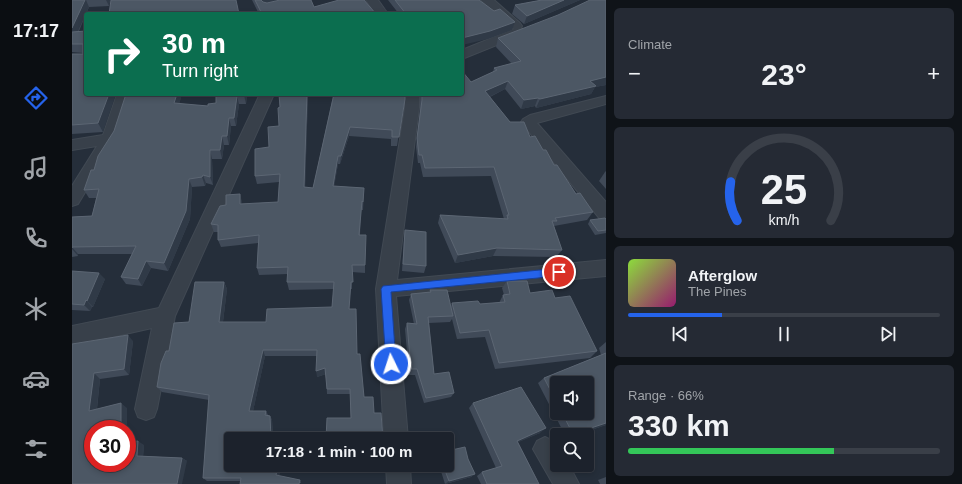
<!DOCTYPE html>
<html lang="en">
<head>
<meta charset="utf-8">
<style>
  :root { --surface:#1c222c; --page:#252a34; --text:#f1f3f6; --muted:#a0a4a9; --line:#3a3f48; --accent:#2563eb }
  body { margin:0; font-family:Helvetica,sans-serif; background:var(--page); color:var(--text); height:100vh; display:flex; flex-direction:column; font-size:15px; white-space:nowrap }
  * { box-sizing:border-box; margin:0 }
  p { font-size:13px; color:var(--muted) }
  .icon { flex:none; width:22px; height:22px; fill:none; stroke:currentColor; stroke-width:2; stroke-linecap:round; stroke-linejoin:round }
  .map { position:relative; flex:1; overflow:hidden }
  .panel { display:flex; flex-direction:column; gap:8px; padding:8px; background:#0f1318; width:356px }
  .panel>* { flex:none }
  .banner { position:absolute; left:12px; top:12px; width:380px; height:84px; border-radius:4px; box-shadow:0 2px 6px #0003,0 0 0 1px var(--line); background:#0b6e4f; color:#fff; overflow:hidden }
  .controls { position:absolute; left:478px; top:376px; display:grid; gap:8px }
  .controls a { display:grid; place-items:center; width:44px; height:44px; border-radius:4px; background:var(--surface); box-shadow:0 2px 6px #0003,0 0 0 1px var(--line); font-size:20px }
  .speed { position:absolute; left:12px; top:420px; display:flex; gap:8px; font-size:20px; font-weight:700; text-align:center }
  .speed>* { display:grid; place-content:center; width:52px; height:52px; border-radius:50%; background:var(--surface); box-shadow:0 2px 6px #0003,0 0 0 1px var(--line); line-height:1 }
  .speed .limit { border:6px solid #d22; background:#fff; color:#111 }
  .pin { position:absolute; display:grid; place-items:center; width:34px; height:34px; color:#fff; margin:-17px; border:2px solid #fff; border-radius:50%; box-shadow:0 1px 4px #0007 }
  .me { position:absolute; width:44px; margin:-22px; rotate:356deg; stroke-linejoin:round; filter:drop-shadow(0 0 3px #0008) }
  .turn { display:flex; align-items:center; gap:14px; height:84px; padding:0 12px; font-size:18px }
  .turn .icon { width:52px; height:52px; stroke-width:2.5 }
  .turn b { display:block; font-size:28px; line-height:34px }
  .big { font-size:30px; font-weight:700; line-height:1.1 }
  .panel .tile { flex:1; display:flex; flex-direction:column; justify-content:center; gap:6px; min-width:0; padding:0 14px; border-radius:6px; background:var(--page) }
  .panel .dial { align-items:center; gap:0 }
  .dial svg { height:104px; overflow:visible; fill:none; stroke:var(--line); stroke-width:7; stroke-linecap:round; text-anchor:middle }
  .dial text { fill:var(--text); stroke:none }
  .song { display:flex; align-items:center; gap:12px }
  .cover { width:48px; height:48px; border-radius:6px; background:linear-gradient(135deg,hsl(90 70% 55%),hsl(320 70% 35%)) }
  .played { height:4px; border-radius:2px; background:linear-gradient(90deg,var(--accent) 30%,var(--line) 30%) }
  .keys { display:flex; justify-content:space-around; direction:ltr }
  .heat { display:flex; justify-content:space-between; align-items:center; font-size:22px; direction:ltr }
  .charge { height:6px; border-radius:3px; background:linear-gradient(90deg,#34c759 66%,var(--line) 0) }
  .trip { position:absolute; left:152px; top:432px; width:230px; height:40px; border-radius:4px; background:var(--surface); box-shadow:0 2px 6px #0003,0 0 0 1px var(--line); font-weight:700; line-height:40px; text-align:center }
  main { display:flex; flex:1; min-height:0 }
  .dock { display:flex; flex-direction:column; width:72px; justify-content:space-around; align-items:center; background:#0b0e12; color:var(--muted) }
  .dock .icon { width:28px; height:28px }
  .dock .active { color:var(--accent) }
  .dock b { font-size:18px; color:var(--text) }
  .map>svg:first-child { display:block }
</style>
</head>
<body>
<main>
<nav class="dock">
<b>17:17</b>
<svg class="icon active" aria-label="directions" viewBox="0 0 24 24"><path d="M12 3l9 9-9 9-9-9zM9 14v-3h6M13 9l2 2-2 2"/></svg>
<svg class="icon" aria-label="music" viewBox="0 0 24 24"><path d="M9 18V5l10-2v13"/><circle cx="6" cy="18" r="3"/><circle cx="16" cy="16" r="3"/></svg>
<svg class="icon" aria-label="phone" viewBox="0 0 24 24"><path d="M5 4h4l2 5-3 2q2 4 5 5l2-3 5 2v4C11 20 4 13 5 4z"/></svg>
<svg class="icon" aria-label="climate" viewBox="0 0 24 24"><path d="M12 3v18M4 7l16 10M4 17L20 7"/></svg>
<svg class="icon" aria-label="car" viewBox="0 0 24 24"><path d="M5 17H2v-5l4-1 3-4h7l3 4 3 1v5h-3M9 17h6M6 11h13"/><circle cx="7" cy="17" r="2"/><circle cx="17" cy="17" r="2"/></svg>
<svg class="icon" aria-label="filters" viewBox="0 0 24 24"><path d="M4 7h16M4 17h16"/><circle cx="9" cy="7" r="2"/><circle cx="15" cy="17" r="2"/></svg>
</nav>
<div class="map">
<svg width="534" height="484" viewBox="0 0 534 484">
  <rect width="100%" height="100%" fill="#252e3a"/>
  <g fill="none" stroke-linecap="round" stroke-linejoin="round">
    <defs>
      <g id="minor">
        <path d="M294,0H306L316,14H304Z"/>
        <path d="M409,0H422L448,23L450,26L449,28L454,31L452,34L390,59V50L442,29Z"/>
        <path d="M45,94H59L45,139L6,204L0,206V186L25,146L0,150V140L31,135Z"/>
        <path d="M188,94H202L103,316L85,409L82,417L74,420L66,417L63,409L80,328L0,346V326L87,308Z"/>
        <path d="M333,94H347V108L325,280L534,260V276L324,296L336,439H312L304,289L333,108Z"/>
        <path d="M534,96V104L465,123L534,202V221L528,219L449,122L451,119L458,115Z"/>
        <path d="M473,437C488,443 485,450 485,465H497L507,484H481L461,449L465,441Z"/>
        <path d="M314,465H338L339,484H315Z"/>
      </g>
    </defs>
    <!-- minor casing -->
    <use href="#minor" stroke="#414953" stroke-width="2"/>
    <!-- minor -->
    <use href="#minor" fill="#38404a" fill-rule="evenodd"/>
  </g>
  <!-- wall -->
  <g fill="#404a58" fill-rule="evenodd">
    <path d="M0,0H38L37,6L17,7L7,31H14L31,132L0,134V54H11V53L0,52Z"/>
    <path d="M180,0H205L194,3L242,7L304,14H187Z"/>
    <path d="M316,0H407L440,30L416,39L390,14H327Z"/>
    <path d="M470,0H508L452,24L440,14L443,5Z"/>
    <path d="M534,0V85L523,87L519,94L464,108L463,106L449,109L433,89L418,97L438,122L458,137L471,150L504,194L521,212L515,220L482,226L490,250L484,257L421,256L383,263L366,223L368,215L432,219L419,176L351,177L348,163H346L344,147L348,108V94H390L399,82L421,72L422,68L440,64L424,47L426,38Z"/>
    <path d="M54,94H110L107,104L136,106L144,103V94H175L174,104H167L164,126H159L157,145H152L150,159H140L141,185L134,183L133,186L120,187L118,219L96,271L79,268L70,286L54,284L49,277L60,254H6V256L0,257V217L20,216L24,198H17L12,190L42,131Z"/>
    <path d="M207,94H333L325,146H319V139L277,136L268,164H266L262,186L292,188L291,210H289L288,235L293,265V273L280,272V289H278L277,309L285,354L292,397H301L279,418L278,394H255L254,374L245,377V356H193L181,411H194L196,415L198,416L200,420L201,439H159V465H209L207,476L228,480L229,483L168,481H135L131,478L137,400L90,392L85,387L97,351L117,322L152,282L155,289L151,322H194L260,307L262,289L217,290L215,282L216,274L187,275L185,268L186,243L149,247L146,240V232H142L139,224L154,205L168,194L170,204L206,202L207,182L185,184L183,176L207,126L208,107ZM236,96H261L241,188L233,187Z"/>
    <path d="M534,171V189L527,181L533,172Z"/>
    <path d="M534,219V233L523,235L516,224L518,220Z"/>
    <path d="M333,230L354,266L352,273L330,271L332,238Z"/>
    <path d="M0,271L33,279L21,307H20L18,311L0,310Z"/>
    <path d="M435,281L458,293L483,298L525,351L518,358L423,369L413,337L385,339L380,319L378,322L357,323L362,374L382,393L379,397L352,403L343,375H337L333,329L335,323L342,324L337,300L339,294L358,292V290L379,306L380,303L408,304L427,303L431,295H432L430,288Z"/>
    <path d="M61,341L57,375L28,379L25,409L55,408V443L72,445L71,456L110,458L115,461L0,484V344Z"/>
    <path d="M534,342V425L504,435H493L466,383L472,378L529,355L527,348ZM485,383L515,413H485Z"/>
    <path d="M401,403L468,433L446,442L467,484H409L405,476L410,472L424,468L397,408Z"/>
    <path d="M396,459L403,474L399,477L373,484L367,465H375Z"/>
    <path d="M254,465H311L255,467Z"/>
    <path d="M534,477V484H528L526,480Z"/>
  </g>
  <!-- shaded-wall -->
  <g fill="#303a47">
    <path d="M13,0H14L17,7L2,40L0,35V28Z"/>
    <path d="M34,0H38L37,6Z"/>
    <path d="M188,0H205L192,4Z"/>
    <path d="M492,0H508L452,24L455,16Z"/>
    <path d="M443,22L440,30L416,39L390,45V38Z"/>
    <path d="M534,77V85L523,87L519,94L464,108L468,99L518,81Z"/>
    <path d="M436,81L433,89L411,100L413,91Z"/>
    <path d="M37,94H44L31,132L26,123Z"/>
    <path d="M105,94H110L105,112L102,103Z"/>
    <path d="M172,94H175L174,104L172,95Z"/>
    <path d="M235,94H236L233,196L232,187Z"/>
    <path d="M165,96L167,104L164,126L162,118Z"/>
    <path d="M466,98L463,106L449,109L452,100Z"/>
    <path d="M157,118L159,126L157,145L155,136Z"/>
    <path d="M278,127L277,136L268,164L269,156Z"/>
    <path d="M150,136L152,145L150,159L148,150Z"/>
    <path d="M138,150L140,159L141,185L138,177Z"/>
    <path d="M266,156V164L261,194V186Z"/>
    <path d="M131,175L134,183L133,186L130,177Z"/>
    <path d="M117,179L120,187L118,219L96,271L92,263Z"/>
    <path d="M168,194L170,202V212L168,204Z"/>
    <path d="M0,247L6,254V256L0,249Z"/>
    <path d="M425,248L421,256L383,263L386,255Z"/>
    <path d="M74,261L79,268L70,286L66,279Z"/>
    <path d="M27,273L33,279L21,307L15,301Z"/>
    <path d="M152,282L155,289L150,329L147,322Z"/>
    <path d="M14,300L20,307L18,311L12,305Z"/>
    <path d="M56,335L61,341L57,375L52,369Z"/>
    <path d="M191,350L193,356L180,416L177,411Z"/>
    <path d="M253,368L254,374L245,377L244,371Z"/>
    <path d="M22,373L28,379L24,416L17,411Z"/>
    <path d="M49,403L55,408V449V429H49Z"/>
    <path d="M198,416L200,420L201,439H199Z"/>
    <path d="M534,423V425L504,435H499Z"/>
    <path d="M474,428L468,433L440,445L445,441Z"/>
    <path d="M66,441L72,445L71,460L65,456Z"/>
    <path d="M110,458L115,461L110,484H105Z"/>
    <path d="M206,465H209L206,478L204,475Z"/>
    <path d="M403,474L399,477L373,484L377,481Z"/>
  </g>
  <!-- building -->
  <g fill="#4c5764" stroke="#5c6673">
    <path d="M0,0H13L0,28Z"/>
    <path d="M39,0H164L167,14H37Z"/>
    <path d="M183,0H189L191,2L195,3L208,0H239L242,7L267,0H292L304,14H190Z"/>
    <path d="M323,0H407L422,11L428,9L443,22L418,31L390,38V14H334Z"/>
    <path d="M470,0H492L455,16L443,5Z"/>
    <path d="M518,0H534V77L518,81L524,86L468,99L466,98L452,100L436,81L413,91L438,122H452L458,137L463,136L471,150H474L482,165H485L504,194L508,193L521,212L483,218L485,221H480L490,250L425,248L386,255L368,215L436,219L435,215H437L422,167L353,168L350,155H347L345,138L350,100V94H390V71L399,82L425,70L422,68L449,61L426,38L486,15Z"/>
    <path d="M14,31V94H37L26,123L0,125V54H11V44H0V32Z"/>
    <path d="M54,94H105L102,103L136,106V104L144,103V94H172V95L165,96L162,118H157L155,136H150L148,150H138V177L131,175L130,177L117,179L114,211L92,263L74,261L66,279L49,277L64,246L0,247V248V217L20,216L27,189L12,190L19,170H22L26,156L42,131Z"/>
    <path d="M207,94H235L232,187L241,188L262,94H333V99L327,137H320V130L278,127L269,156H266L261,186L292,188L291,202L290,201L287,235H294L293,265H280L281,282H279L277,309H284L285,354H288L292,397H301L302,413H309L311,439H254L255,418H279L278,389H255L253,368L244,371L245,350H191L177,411H194L193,415L198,416L199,439H159V465H206L204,475L228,480L227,484H168L169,478H131L137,395L85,387L89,363L94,351H97L102,323L117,322L123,282H152L147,322H194L195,309L260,307L262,282H215L216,267L185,268L187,235L146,240V225L139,224L148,206L154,205V195L168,194V204L206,202L208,174L183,176V149L197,147L196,127L207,126L206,108L208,107Z"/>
    <path d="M533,218L534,219V230L526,231L518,220Z"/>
    <path d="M333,230L354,232V266L331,264Z"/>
    <path d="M0,271L27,273L15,301L14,300L12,305L0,304Z"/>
    <path d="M435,281H455L458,293L480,290L483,298L498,296L525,351L427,363L417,330L388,333L380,303L406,301L408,304L433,302L431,295L438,294Z"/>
    <path d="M358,290H375L381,316L356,317L362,374L377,372L382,393L354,398L345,369H339L335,323L345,324L339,294L359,292Z"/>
    <path d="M56,335L52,369L22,373L17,411L49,403V429H21V463H55V443L66,441L65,456L110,458L105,484H0V344Z"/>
    <path d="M534,353V423L501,434L490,413H515V383H485V403L472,378Z"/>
    <path d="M449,387L474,428L445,441L467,484H415L410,472L430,466L401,403Z"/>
    <path d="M393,447L396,459L403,474L377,481L371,465H375V451Z"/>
  </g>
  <!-- route -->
  <path fill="#2563eb" stroke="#184099" d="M487,268L490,269L492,272L490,275L487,276L319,292L324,364L323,367L319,369L315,367L314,364L309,289L311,286Z"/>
</svg>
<div class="controls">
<a><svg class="icon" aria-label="sound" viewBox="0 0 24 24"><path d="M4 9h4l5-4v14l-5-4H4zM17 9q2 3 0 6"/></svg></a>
<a><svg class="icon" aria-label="search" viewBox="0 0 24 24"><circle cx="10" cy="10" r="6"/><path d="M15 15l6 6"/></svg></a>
</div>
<div class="speed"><div class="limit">30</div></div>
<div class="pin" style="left:487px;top:272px;background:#d93025"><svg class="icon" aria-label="arrive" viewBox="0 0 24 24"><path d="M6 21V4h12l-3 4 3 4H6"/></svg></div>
<svg class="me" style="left:319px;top:364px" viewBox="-20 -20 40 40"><circle r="17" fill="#2563eb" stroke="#fff" stroke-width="3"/><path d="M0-11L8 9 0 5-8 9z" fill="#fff"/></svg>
<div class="trip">17:18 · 1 min · 100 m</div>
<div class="banner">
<div class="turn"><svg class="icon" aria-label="right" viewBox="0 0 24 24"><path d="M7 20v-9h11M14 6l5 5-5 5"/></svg><div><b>30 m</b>Turn right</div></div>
</div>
</div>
<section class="panel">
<div class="tile"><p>Climate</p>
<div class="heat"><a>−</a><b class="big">23°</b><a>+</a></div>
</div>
<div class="tile dial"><svg viewBox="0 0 100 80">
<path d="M14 69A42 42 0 1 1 86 69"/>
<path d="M14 69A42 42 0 0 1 9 39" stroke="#2563eb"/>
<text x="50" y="56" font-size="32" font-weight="700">25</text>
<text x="50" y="72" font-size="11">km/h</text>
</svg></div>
<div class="tile">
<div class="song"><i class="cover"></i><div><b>Afterglow</b><p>The Pines</p></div></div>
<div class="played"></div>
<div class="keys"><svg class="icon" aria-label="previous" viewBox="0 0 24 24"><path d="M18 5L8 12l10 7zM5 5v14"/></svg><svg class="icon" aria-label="pause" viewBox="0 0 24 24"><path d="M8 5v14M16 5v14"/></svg><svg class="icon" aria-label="next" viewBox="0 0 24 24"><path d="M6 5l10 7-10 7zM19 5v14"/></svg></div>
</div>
<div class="tile"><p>Range · 66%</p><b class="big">330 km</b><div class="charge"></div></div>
</section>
</main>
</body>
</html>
